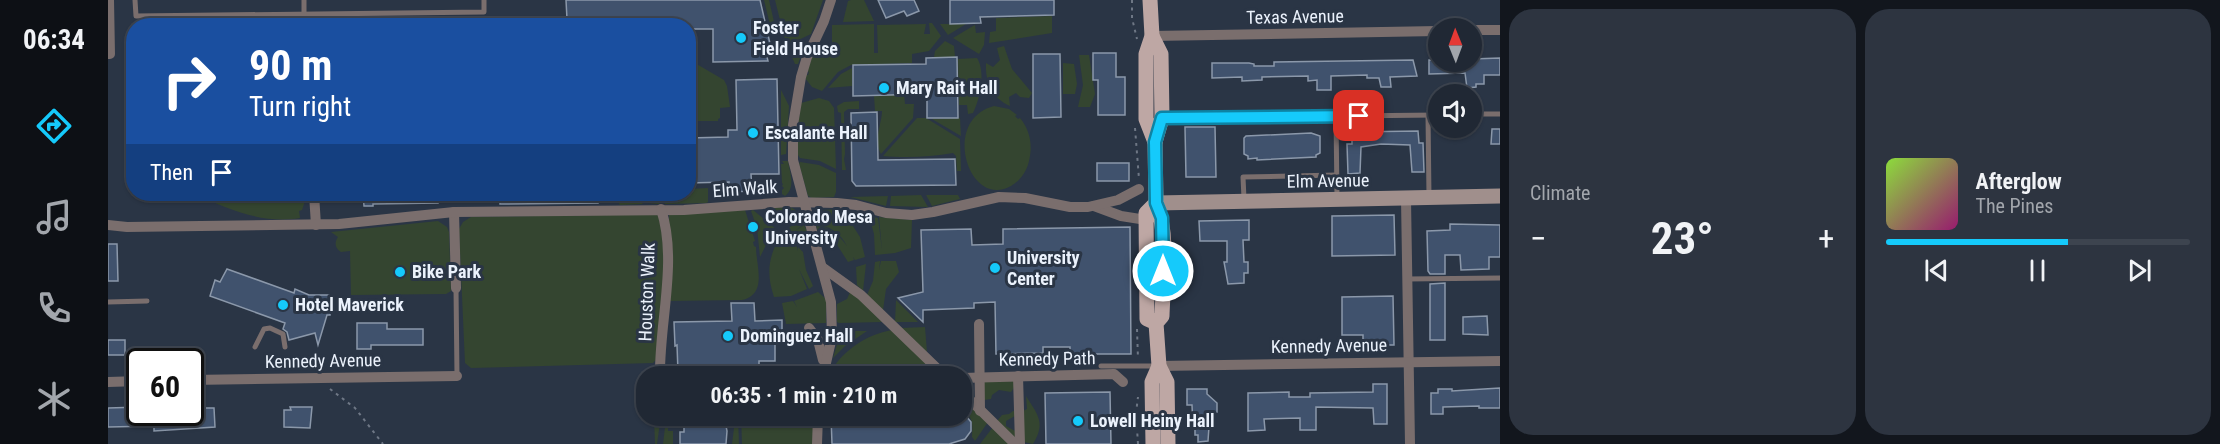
<!DOCTYPE html>
<html lang="en">
<head>
<meta charset="utf-8">
<style>
  :root { --surface:#202834; --page:#2d3440; --text:#f1f3f6; --muted:#a2a6ac; --line:#3d444f; --accent:#15cafb }
  body { margin:0; font-family:"Roboto Condensed",sans-serif; background:var(--page); color:var(--text); height:100vh; display:flex; flex-direction:column; font-size:22px; white-space:nowrap }
  * { box-sizing:border-box; margin:0 }
  p { font-size:20px; color:var(--muted) }
  .icon { flex:none; width:33px; height:33px; fill:none; stroke:currentColor; stroke-width:2; stroke-linecap:round; stroke-linejoin:round }
  .map { position:relative; flex:1; overflow:hidden }
  .details { display:flex; flex-direction:column; gap:9px; padding:9px; background:#12161d; width:720px }
  .details>* { flex:none }
  .hud { position:absolute; left:18px; top:18px; width:570px; height:183px; border-radius:24px; box-shadow:0 2px 4px #0004,0 0 0 2px var(--line); background:#1a4fa0; color:#fff; overflow:hidden }
  .needle { width:39px; rotate:359deg }
  .controls { position:absolute; left:1320px; top:18px; display:grid; gap:12px }
  .controls a { display:grid; place-items:center; width:54px; height:54px; border-radius:50%; background:var(--surface); box-shadow:0 2px 4px #0004,0 0 0 2px var(--line); font-size:30px }
  .speed { position:absolute; left:18px; top:348px; display:flex; gap:12px; font-size:30px; font-weight:700; text-align:center }
  .speed>* { display:grid; place-content:center; width:78px; height:78px; border-radius:50%; background:var(--surface); box-shadow:0 2px 4px #0004,0 0 0 2px var(--line); line-height:1 }
  .speed .limit { border:3px solid #111; border-radius:9px; background:#fff; color:#111 }
  .pin { position:absolute; display:grid; place-items:center; width:51px; height:51px; color:#fff; margin:-26px; border-radius:12px; box-shadow:0 3px 9px #0006 }
  .me { position:absolute; width:66px; margin:-33px; rotate:0deg; stroke-linejoin:round; filter:drop-shadow(0 0 4px #0008) }
  .turn { display:flex; align-items:center; gap:21px; height:126px; padding:0 24px; font-size:27px }
  .turn .icon { width:78px; height:78px; stroke-width:2.5 }
  .turn b { display:block; font-size:42px; line-height:51px }
  .then { display:flex; align-items:center; height:57px; padding:0 24px; background:#0003; gap:12px; font-size:22px }
  .big { font-size:45px; font-weight:700; line-height:1.1 }
  .details .widget { flex:1; display:flex; flex-direction:column; justify-content:center; gap:9px; min-width:0; padding:0 21px; border-radius:24px; background:var(--page) }
  .song { display:flex; align-items:center; gap:18px }
  .cover { width:72px; height:72px; border-radius:9px; background:linear-gradient(135deg,hsl(90 70% 55%),hsl(320 70% 35%)) }
  .played { height:6px; border-radius:3px; background:linear-gradient(90deg,var(--accent) 60%,var(--line) 60%) }
  .keys { display:flex; justify-content:space-around; direction:ltr }
  .heat { display:flex; justify-content:space-between; align-items:center; font-size:33px; direction:ltr }
  .details .tiles { flex:1; display:grid; gap:9px; grid-template-columns:repeat(2,1fr) }
  .trip { position:absolute; left:528px; top:366px; width:336px; height:60px; border-radius:24px; background:var(--surface); box-shadow:0 2px 4px #0004,0 0 0 2px var(--line); font-weight:700; line-height:60px; text-align:center }
  main { display:flex; flex:1; min-height:0 }
  .tab-bar { display:flex; flex-direction:column; width:108px; justify-content:space-around; align-items:center; background:#0d1015; color:var(--muted) }
  .tab-bar .icon { width:42px; height:42px }
  .tab-bar .on { color:var(--accent) }
  .tab-bar b { font-size:27px; color:var(--text) }
  .map>svg:first-child { display:block }
</style>
</head>
<body>
<main>
<nav class="tab-bar">
<b>06:34</b>
<svg class="icon on" aria-label="directions" viewBox="0 0 24 24"><path d="M12 3l9 9-9 9-9-9zM9 14v-3h6M13 9l2 2-2 2"/></svg>
<svg class="icon" aria-label="music" viewBox="0 0 24 24"><path d="M9 18V5l10-2v13"/><circle cx="6" cy="18" r="3"/><circle cx="16" cy="16" r="3"/></svg>
<svg class="icon" aria-label="phone" viewBox="0 0 24 24"><path d="M5 4h4l2 5-3 2q2 4 5 5l2-3 5 2v4C11 20 4 13 5 4z"/></svg>
<svg class="icon" aria-label="climate" viewBox="0 0 24 24"><path d="M12 3v18M4 7l16 10M4 17L20 7"/></svg>
</nav>
<div class="map">
<svg width="1392" height="444" viewBox="0 0 1392 444">
  <rect width="100%" height="100%" fill="#2a3545"/>
  <!-- green -->
  <g fill="#344530">
    <path d="M656,0H661L669,35L664,33Z"/>
    <path d="M667,0H715L703,34L684,43L677,40Z"/>
    <path d="M743,0H756L766,21L735,22L740,1Z"/>
    <path d="M944,16V33L881,43L882,32L888,31V18Z"/>
    <path d="M821,23H824L833,36L821,51L804,54V63L743,65L730,72L714,91L704,87L697,78L698,75H700L701,72L699,71L704,58L711,54L724,53V25L766,24V53H770L769,25L818,24L816,34H822Z"/>
    <path d="M832,24H858L840,35Z"/>
    <path d="M865,26L867,25L868,33L877,32L876,45L871,54L845,38Z"/>
    <path d="M837,41L846,46L847,57H826L827,51Z"/>
    <path d="M698,42L690,64H687L683,55V49Z"/>
    <path d="M896,46L904,69L924,93L921,98L912,97L908,93L901,97L902,106C884,98 877,82 878,63L885,67L892,60L889,48Z"/>
    <path d="M971,55H981L987,94L982,107H970L975,85Z"/>
    <path d="M869,58C878,72 872,99 865,113L860,114L859,105H851L850,59Z"/>
    <path d="M580,59L616,80L619,86L622,107L612,108V118L610,119V121H581Z"/>
    <path d="M955,63L966,64L969,84L967,94H955Z"/>
    <path d="M744,68V86L720,88L733,74Z"/>
    <path d="M673,90L681,106L678,154L673,155Z"/>
    <path d="M796,94L797,104H806L805,118L773,154C765,140 774,123 774,111H767L766,96Z"/>
    <path d="M711,98L721,101L726,108L728,169L712,161L692,158L690,155L689,130H691L690,126L693,103Z"/>
    <path d="M751,101V109H740L736,112L737,154L736,159L738,170H734L733,113L730,112L729,106L736,102Z"/>
    <path d="M886,106L901,109L909,115L907,116L910,119L912,118C922,130 925,145 921,161C919,171 912,181 903,186C861,210 832,120 886,106Z"/>
    <path d="M809,118H818L852,139L853,171H849L848,156L845,153C823,157 797,158 775,156Z"/>
    <path d="M852,118L853,136L824,119Z"/>
    <path d="M674,161H680C682,173 688,188 677,196L674,194V190L676,188L674,186L675,184L674,183L673,164H676Z"/>
    <path d="M692,162L711,165L728,173V192L726,197L704,198L700,196L691,164Z"/>
    <path d="M600,188V202L598,203L557,204L556,202H552L551,204L540,203V197L542,194H540H580L581,189Z"/>
    <path d="M88,194H201L203,201H197L194,210L191,211L192,218C155,224 121,210 88,194Z"/>
    <path d="M509,194H516L517,196V194H536V202L534,204L512,205L510,202Z"/>
    <path d="M813,195L820,207L782,206L783,196Z"/>
    <path d="M818,195H850L852,199L824,206Z"/>
    <path d="M780,196L778,206L742,197Z"/>
    <path d="M682,207L686,209L691,214L673,225L657,212L658,208Z"/>
    <path d="M734,209L752,237L757,257L747,260L745,257L746,260L740,262L726,240L710,231L708,226C723,227 730,234 739,246C732,233 722,225 707,225C706,218 709,214 714,210Z"/>
    <path d="M637,210L647,241L645,242L646,246L648,247C648,266 660,294 634,300L560,301L561,215Z"/>
    <path d="M645,210L668,229L661,239L652,257L649,228L643,211Z"/>
    <path d="M546,214L552,216L556,252L552,355L545,363L363,368L357,363L351,229L355,222L363,217Z"/>
    <path d="M761,216L770,218L774,250L771,217L804,220L803,248L787,253L767,255L766,234Z"/>
    <path d="M693,219L696,224L687,231L696,225L701,235L696,244L678,230Z"/>
    <path d="M330,221L339,227L341,232L343,291L338,294L243,295L242,251L233,252C227,248 226,243 230,237L223,232Z"/>
    <path d="M674,234L689,247V251L690,247L695,252L698,270L705,286L701,289L691,269L699,289L683,296L666,297C658,274 660,255 674,234Z"/>
    <path d="M772,261L771,270L773,261H788L791,272L778,289L775,310L759,295L765,281L767,262Z"/>
    <path d="M758,264L755,291L749,285L748,267Z"/>
    <path d="M743,290L774,322L731,323L729,322V304L739,299Z"/>
    <path d="M710,292L718,299V323L678,324L674,303L685,301L689,307L686,301Z"/>
    <path d="M788,300L810,322H787Z"/>
    <path d="M817,327L819,352L793,328Z"/>
    <path d="M785,330L830,376H721C730,353 760,333 785,330Z"/>
    <path d="M733,331H759L737,346L725,358Z"/>
    <path d="M675,365H692L704,376H664L666,374L672,373V368Z"/>
    <path d="M908,380V385L903,392L891,390L884,395L883,399L876,400V381Z"/>
    <path d="M918,396C930,415 938,423 925,444L916,442L915,411L919,409Z"/>
    <path d="M858,400L880,422L867,441L864,437C865,422 865,419 854,408Z"/>
    <path d="M905,411H908L907,416L898,421V426L909,432V440L889,421L894,415L901,414Z"/>
    <path d="M546,416H553L549,444H547Z"/>
    <path d="M622,416H630L631,444H624L626,428Z"/>
    <path d="M633,416H707L706,444H634Z"/>
    <path d="M558,419L560,420V431H565V444H555Z"/>
    <path d="M885,427L903,444H872Z"/>
  </g>
  <!-- building -->
  <g fill="#40526d" stroke="#8b98aa" stroke-width="1.5">
    <path d="M458,0H652L663,48L657,49L660,61L605,62V29H580V26H472L471,18L459,19Z"/>
    <path d="M770,0H806L811,11L799,16L796,11L778,18Z"/>
    <path d="M842,0H946V15L872,17L873,23L842,24Z"/>
    <path d="M985,53H1008V77H1017V115H990V80H985Z"/>
    <path d="M925,54H952L953,117L925,118Z"/>
    <path d="M849,57L850,118H819V94L745,96V65L818,64V58Z"/>
    <path d="M1392,58V75H1376V84H1368V87L1359,88L1357,73L1321,74V60L1364,62V59Z"/>
    <path d="M1305,60L1309,76L1282,77L1283,87H1273L1271,78H1259V75L1223,76V90H1209V80L1200,81V76L1154,77V80L1134,81V77L1104,78V63H1141L1146,64V66H1166V62Z"/>
    <path d="M669,79L671,174H643L644,191L621,192V182L580,183V138L620,137V130H629L628,80Z"/>
    <path d="M769,112L770,160L847,159L848,185L748,186L744,181L743,113Z"/>
    <path d="M1077,127H1107L1108,177H1078Z"/>
    <path d="M1384,129H1392V144H1383Z"/>
    <path d="M1310,131L1311,143H1315L1316,172H1304L1302,145L1273,144L1253,147L1252,173L1240,174L1239,144H1244V132Z"/>
    <path d="M1203,133L1212,136V153L1208,155V157L1149,160V158L1140,159V156L1136,154V138L1138,136Z"/>
    <rect x="989" y="163" width="32" height="18"/>
    <path d="M255,194H330V203L265,204V206H256Z"/>
    <path d="M392,194H490V203L392,204Z"/>
    <path d="M1286,215L1287,255L1224,256V216Z"/>
    <path d="M1141,220V240H1135L1136,262H1140V273H1136V283L1120,284L1116,262H1119V241H1092L1091,221Z"/>
    <path d="M1342,224L1392,225V257H1381V269L1353,270L1352,255H1337V274H1322L1320,271L1319,231L1342,230Z"/>
    <path d="M1022,227L1023,354H962V347H935V353L888,354L887,302L866,303V308L815,310V322L790,298L815,292L813,230L863,229L864,245L895,244V229Z"/>
    <path d="M0,244H9L10,281H0Z"/>
    <path d="M119,269L186,293L187,289L201,295H222V315H219L210,345L207,333L181,340L179,332L175,329L177,323L102,296L107,280L112,282Z"/>
    <path d="M1337,283V340H1322V284Z"/>
    <path d="M1285,296L1286,345H1255V335H1234V297Z"/>
    <path d="M623,303H646L647,321L674,320V343H667V361H651V376H577V372H570L569,345L567,346L566,322L624,321Z"/>
    <path d="M1379,316L1380,335L1355,334V317Z"/>
    <path d="M249,323H279V329H315V345H263V349H249Z"/>
    <rect x="0" y="340" width="17" height="15"/>
    <path d="M1265,384H1279V424H1266L1265,408L1208,407V430H1192V418L1156,419L1157,430L1140,431V393L1181,392V397H1202V393L1265,392Z"/>
    <path d="M1392,388V408H1371V406L1335,407V414H1323V393H1330V389H1344V391Z"/>
    <path d="M1079,389H1099V394L1109,403V412H1102L1100,441L1090,442V435H1087V428H1085L1084,405H1079Z"/>
    <path d="M1002,392L1003,444H938L937,393Z"/>
    <path d="M32,407V412H94V408H106L107,427L46,431V426L0,427V408Z"/>
    <path d="M182,407H204L202,428L176,427V410H183Z"/>
    <path d="M576,416H616L619,431L618,444H572V432H576Z"/>
    <path d="M723,416H858L863,422V431L857,439L841,444H724Z"/>
  </g>
  <g fill="none" stroke-linecap="round" stroke-linejoin="round">
    <!-- path -->
    <g stroke="#6e7785" stroke-width="2" stroke-dasharray="3 4.5" stroke-linecap="butt">
      <path d="M1024,0V18L1029,39"/>
      <path d="M1027,128L1031,179"/>
      <path d="M1029,329L1030,359"/>
      <path d="M222,389L247,408L275,444"/>
      <path d="M1030,444L1028,413L1030,397"/>
    </g>
    <!-- lane -->
    <g stroke="#7a6e6d" stroke-width="5">
      <path d="M27,0L28,16L376,12V0"/>
      <path d="M196,0V15L200,26"/>
      <path d="M1364,114H1392"/>
      <path d="M1320,115L1321,197"/>
      <path d="M1228,116L1229,198"/>
      <path d="M1056,118L1330,115"/>
      <path d="M1136,199L1135,177L1229,175"/>
      <path d="M1299,279L1392,278"/>
      <path d="M348,288L349,376"/>
      <path d="M0,302L39,301"/>
      <path d="M147,347L156,329L162,328L175,334L177,347"/>
      <path d="M993,366H1049"/>
    </g>
    <!-- street -->
    <g stroke="#7a6e6d" stroke-width="10">
      <path d="M1364,30H1392"/>
      <path d="M1044,36L1330,31"/>
      <path d="M0,54H2L1,0"/>
      <path d="M206,194L208,225"/>
      <path d="M1298,199L1302,444"/>
      <path d="M986,206L1013,216L1032,219"/>
      <path d="M346,212L348,288"/>
      <path d="M0,225L19,227L231,224L346,212L576,210L681,202L729,203L748,205L778,213L804,215L825,212L891,197L917,198L962,207H980L1010,200L1031,189"/>
      <path d="M714,267L753,295L837,376"/>
      <path d="M871,324L872,411"/>
      <path d="M701,328L710,340L715,360"/>
      <path d="M1051,366L1392,361"/>
      <path d="M552,376C551,323 570,261 553,209"/>
      <path d="M715,376L724,337L723,302L685,160V125L693,77L699,57L716,21L723,0"/>
      <path d="M910,376L912,444"/>
      <path d="M854,378L1006,374L1015,382"/>
      <path d="M82,380L349,376"/>
      <path d="M0,382L32,381"/>
      <path d="M854,392L907,444"/>
      <path d="M709,444L710,416"/>
    </g>
    <!-- secondary -->
    <path stroke="#a08f8c" stroke-width="15" d="M1048,203L1392,196"/>
    <!-- primary -->
    <g stroke="#bea7a4" stroke-width="15">
      <path d="M1042,0L1044,36L1038,54V119L1047,142"/>
      <path d="M1044,36L1053,54L1054,118L1047,142L1048,203"/>
      <path d="M1048,323L1039,319L1038,213L1048,203C1061,234 1055,282 1054,316L1048,323L1051,366L1059,382L1060,444"/>
      <path d="M1045,444L1044,382L1051,366"/>
    </g>
  </g>
  <g fill="none" stroke-linecap="round" stroke-linejoin="round">
    <defs>
      <path id="route" d="M1055,271L1054,218L1048,203L1047,142L1054,118L1251,116"/>
    </defs>
    <!-- route casing -->
    <use href="#route" stroke="#0e83a3" stroke-width="15"/>
    <!-- route -->
    <use href="#route" stroke="#15cafb" stroke-width="10"/>
  </g>
  <!-- markers -->
  <g fill="#15cafb" stroke="#2a3545" stroke-width="2">
    <circle cx="633" cy="38" r="6"/>
    <circle cx="776" cy="88" r="6"/>
    <circle cx="645" cy="133" r="6"/>
    <circle cx="645" cy="227" r="6"/>
    <circle cx="887" cy="268" r="6"/>
    <circle cx="292" cy="272" r="6"/>
    <circle cx="175" cy="305" r="6"/>
    <circle cx="620" cy="336" r="6"/>
    <circle cx="970" cy="421" r="6"/>
  </g>
  <g text-anchor="middle" stroke-width="6" stroke-linejoin="round" paint-order="stroke">
    <!-- street labels -->
    <g font-size="18" fill="#ebf2fc" stroke="#2a3545">
      <text transform="translate(1187 17) rotate(-1)" y="6">Texas Avenue</text>
      <text transform="translate(1220 181) rotate(-1)" y="6">Elm Avenue</text>
      <text transform="translate(637 189) rotate(-4)" y="6">Elm Walk</text>
      <text transform="translate(539 292) rotate(-88)" y="6">Houston Walk</text>
      <text transform="translate(1221 346) rotate(-1)" y="6">Kennedy Avenue</text>
      <text transform="translate(939 359) rotate(-1)" y="6">Kennedy Path</text>
      <text transform="translate(215 361) rotate(-1)" y="6">Kennedy Avenue</text>
    </g>
    <!-- poi labels -->
    <g font-size="18" font-weight="bold" fill="#ebf2fc" stroke="#2a3545" text-anchor="start">
      <text x="645" y="34">Foster<tspan x="645" dy="21">Field House</tspan></text>
      <text x="788" y="94">Mary Rait Hall</text>
      <text x="657" y="139">Escalante Hall</text>
      <text x="657" y="223">Colorado Mesa<tspan x="657" dy="21">University</tspan></text>
      <text x="899" y="264">University<tspan x="899" dy="21">Center</tspan></text>
      <text x="304" y="278">Bike Park</text>
      <text x="187" y="311">Hotel Maverick</text>
      <text x="632" y="342">Dominguez Hall</text>
      <text x="982" y="427">Lowell Heiny Hall</text>
    </g>
  </g>
</svg>
<div class="controls">
<a><svg class="needle" viewBox="-14 -14 28 28"><path d="M0-13l5 13h-10z" fill="#e53935"/><path d="M0 13l5-13h-10z" fill="#a2a6ac"/></svg></a>
<a><svg class="icon" aria-label="sound" viewBox="0 0 24 24"><path d="M4 9h4l5-4v14l-5-4H4zM17 9q2 3 0 6"/></svg></a>
</div>
<div class="speed"><div class="limit">60</div></div>
<div class="pin" style="left:1251px;top:116px;background:#d93025"><svg class="icon" aria-label="arrive" viewBox="0 0 24 24"><path d="M6 21V4h12l-3 4 3 4H6"/></svg></div>
<svg class="me" style="left:1055px;top:271px" viewBox="-20 -20 40 40"><circle r="17" fill="#15cafb" stroke="#fff" stroke-width="3"/><path d="M0-11L8 9 0 5-8 9z" fill="#fff"/></svg>
<div class="trip">06:35 · 1 min · 210 m</div>
<div class="hud">
<div class="turn"><svg class="icon" aria-label="right" viewBox="0 0 24 24"><path d="M7 20v-9h11M14 6l5 5-5 5"/></svg><div><b>90 m</b>Turn right</div></div>
<div class="then">Then<svg class="icon" aria-label="arrive" viewBox="0 0 24 24"><path d="M6 21V4h12l-3 4 3 4H6"/></svg></div>
</div>
</div>
<section class="details">
<div class="tiles">
<div class="widget"><p>Climate</p>
<div class="heat"><a>−</a><b class="big">23°</b><a>+</a></div>
</div>
<div class="widget">
<div class="song"><i class="cover"></i><div><b>Afterglow</b><p>The Pines</p></div></div>
<div class="played"></div>
<div class="keys"><svg class="icon" aria-label="previous" viewBox="0 0 24 24"><path d="M18 5L8 12l10 7zM5 5v14"/></svg><svg class="icon" aria-label="pause" viewBox="0 0 24 24"><path d="M8 5v14M16 5v14"/></svg><svg class="icon" aria-label="next" viewBox="0 0 24 24"><path d="M6 5l10 7-10 7zM19 5v14"/></svg></div>
</div>
</div>
</section>
</main>
</body>
</html>
